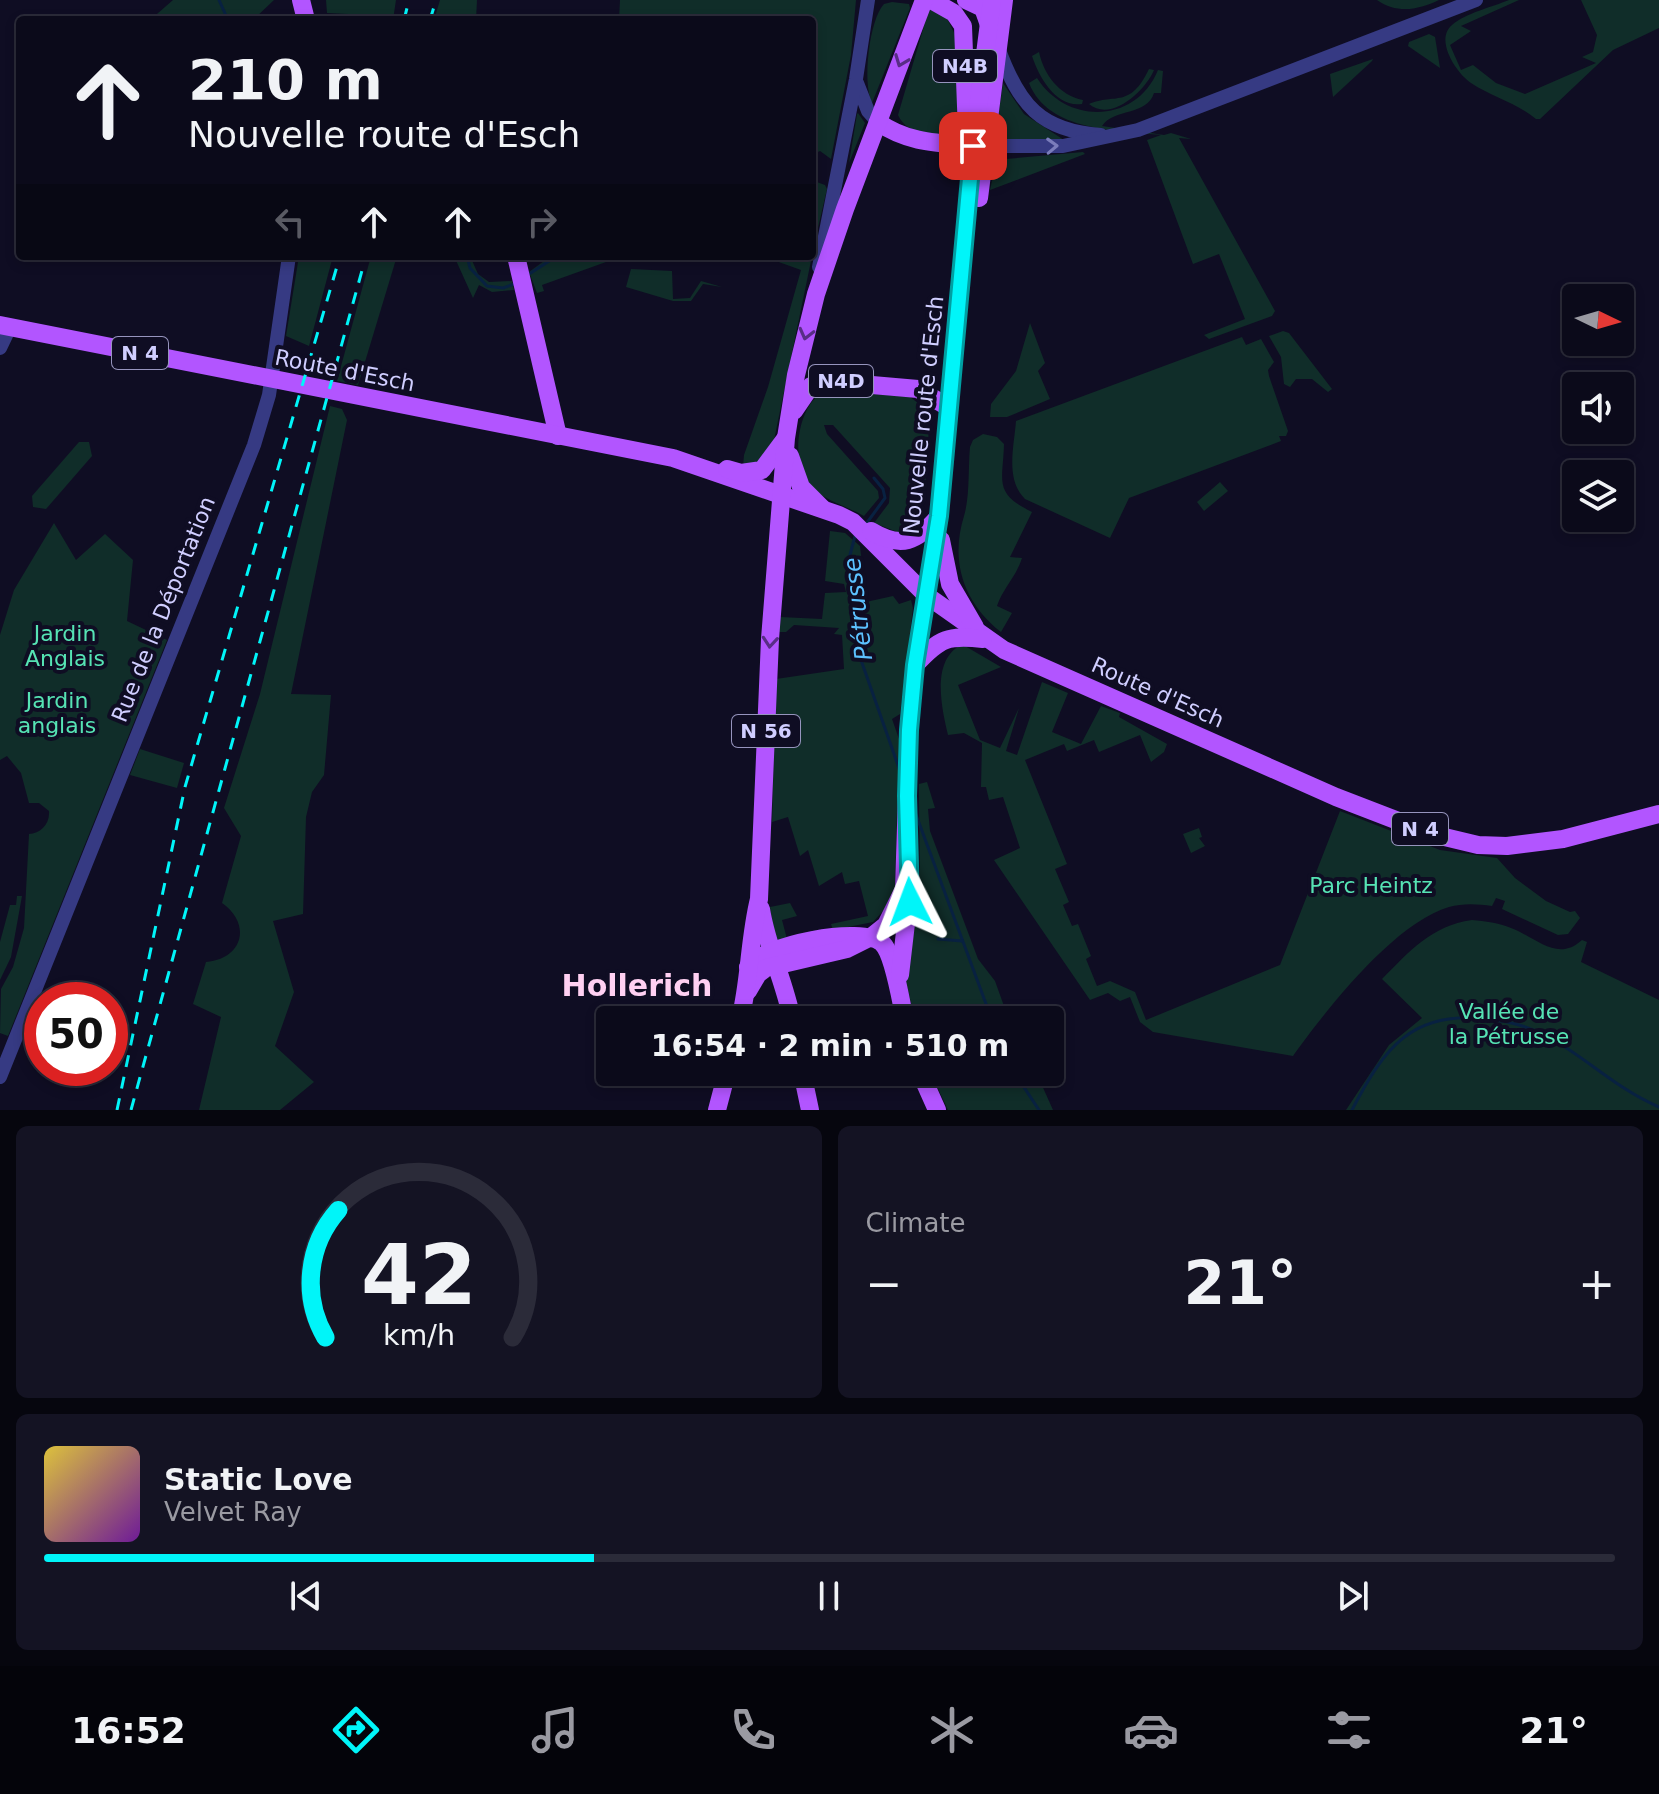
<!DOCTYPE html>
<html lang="en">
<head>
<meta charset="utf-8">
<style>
  :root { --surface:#0b0a1a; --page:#141323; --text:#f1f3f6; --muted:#9a9aa2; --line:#2b2b39; --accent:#00f5f9 }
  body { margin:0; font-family:"DejaVu Sans",sans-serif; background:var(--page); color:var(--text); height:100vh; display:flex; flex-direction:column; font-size:30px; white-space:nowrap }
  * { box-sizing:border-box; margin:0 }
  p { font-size:26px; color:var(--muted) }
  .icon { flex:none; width:44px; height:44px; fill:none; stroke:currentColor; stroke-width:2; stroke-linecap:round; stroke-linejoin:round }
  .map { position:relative; height:1110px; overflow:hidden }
  .drawer { display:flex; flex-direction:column; gap:16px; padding:16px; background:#06060e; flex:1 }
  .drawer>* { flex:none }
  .top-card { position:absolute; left:16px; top:16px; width:800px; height:244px; border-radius:8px; box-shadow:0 4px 12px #0003,0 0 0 2px var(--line); background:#0b0a1a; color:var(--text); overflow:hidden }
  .needle { width:52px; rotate:95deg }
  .tools { position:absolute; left:1562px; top:284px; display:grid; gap:16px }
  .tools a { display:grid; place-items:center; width:72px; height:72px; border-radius:8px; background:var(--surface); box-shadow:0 4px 12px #0003,0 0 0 2px var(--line); font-size:40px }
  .speed { position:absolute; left:24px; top:982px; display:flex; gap:16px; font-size:40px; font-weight:700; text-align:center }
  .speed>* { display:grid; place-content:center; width:104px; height:104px; border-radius:50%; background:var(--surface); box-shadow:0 4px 12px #0003,0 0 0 2px var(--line); line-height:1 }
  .speed .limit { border:12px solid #d22; background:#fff; color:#111 }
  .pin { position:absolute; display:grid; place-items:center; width:68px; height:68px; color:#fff; margin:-34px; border-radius:16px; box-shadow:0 4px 12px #0006 }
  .me { position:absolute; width:88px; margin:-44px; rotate:357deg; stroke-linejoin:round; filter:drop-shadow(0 0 6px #0008) }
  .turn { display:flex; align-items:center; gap:28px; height:168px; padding:0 40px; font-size:36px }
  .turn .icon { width:104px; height:104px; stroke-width:2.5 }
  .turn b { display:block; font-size:56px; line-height:68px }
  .lanes { display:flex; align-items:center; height:76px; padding:0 40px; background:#0003; justify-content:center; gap:40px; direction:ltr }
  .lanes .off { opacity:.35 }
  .big { font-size:60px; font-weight:600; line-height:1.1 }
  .drawer .card { flex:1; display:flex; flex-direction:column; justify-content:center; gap:12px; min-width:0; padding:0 28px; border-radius:12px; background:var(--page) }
  .drawer .dial { align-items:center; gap:0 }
  .dial svg { height:208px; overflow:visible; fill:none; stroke:var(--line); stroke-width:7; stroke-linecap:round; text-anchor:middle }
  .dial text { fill:var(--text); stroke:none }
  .song { display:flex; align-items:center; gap:24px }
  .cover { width:96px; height:96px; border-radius:12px; background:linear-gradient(135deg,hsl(50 70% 55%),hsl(280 70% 35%)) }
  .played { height:8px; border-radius:4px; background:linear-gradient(90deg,var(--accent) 35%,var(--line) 35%) }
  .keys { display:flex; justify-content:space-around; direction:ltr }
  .heat { display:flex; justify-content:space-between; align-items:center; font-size:44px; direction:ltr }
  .drawer .tiles { flex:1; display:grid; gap:16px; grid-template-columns:1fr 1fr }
  .card:last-child { grid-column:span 2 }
  .trip { position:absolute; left:596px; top:1006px; width:468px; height:80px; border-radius:8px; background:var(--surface); box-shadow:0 4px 12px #0003,0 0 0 2px var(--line); font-weight:600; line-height:80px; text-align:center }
  .menu { display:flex; height:128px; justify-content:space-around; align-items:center; background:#04040a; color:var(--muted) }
  .menu .icon { width:56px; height:56px }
  .menu .on { color:var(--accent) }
  .menu b { font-size:36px; color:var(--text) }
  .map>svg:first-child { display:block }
</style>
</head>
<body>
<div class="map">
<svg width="1659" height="1110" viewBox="0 0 1659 1110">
  <rect width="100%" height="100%" fill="#0f0d23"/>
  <!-- green -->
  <g fill="#102d29">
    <path d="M173,0H274L253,20H162L157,14Z"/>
    <path d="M326,0H396L393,20H348V14L327,13Z"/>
    <path d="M440,0H477L476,20H434Z"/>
    <path d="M620,0H856L851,55L831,159L820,151L812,155V20H619Z"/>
    <path d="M1377,0H1439C1418,10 1397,14 1377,0Z"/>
    <path d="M1509,0H1519L1461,26L1471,31L1450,45L1461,70L1473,65L1496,83L1525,94L1596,63L1582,57L1593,52L1597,35L1581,0H1659V28L1613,50L1540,119H1536C1515,102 1492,97 1471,83C1457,74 1434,40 1452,25C1466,13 1492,7 1509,0Z"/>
    <path d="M892,2L909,4L910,8L872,103C862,83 869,20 884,4Z"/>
    <path d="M929,9L946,16L958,41L957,129L949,136C930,134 907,135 898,115Z"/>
    <path d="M1429,34L1435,37L1440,68L1408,46L1409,42Z"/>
    <path d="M1039,52C1044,75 1059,95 1083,100L1082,104C1056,108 1039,77 1032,56Z"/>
    <path d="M1373,59L1372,61L1333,97L1330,74Z"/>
    <path d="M1149,69L1154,70C1146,90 1111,123 1089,104C1115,93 1130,109 1149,69Z"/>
    <path d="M1158,70L1163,71L1161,93H1154C1147,116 1114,108 1102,126L1164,135L1171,133L1191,139L1179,138L1275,311L1272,316L1209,339L1204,335L1245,319L1219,254L1193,264L1147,140L1161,135C1117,130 1048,132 1029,83L1037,78C1067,125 1136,124 1158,70Z"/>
    <path d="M1003,83L1024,114L1064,140L995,139Z"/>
    <path d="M858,113L865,123L849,163L857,114Z"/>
    <path d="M1083,152L1085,154L990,190L994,172L1006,159Z"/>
    <path d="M814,181L825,185L827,189L812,254Z"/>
    <path d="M299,256H333L309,346L286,336Z"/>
    <path d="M371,256H397L358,385L337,381Z"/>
    <path d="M454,256H470L478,274L489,282L512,281L514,290L492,292L479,285L473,298Z"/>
    <path d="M551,256H606V262L542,285L544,291L537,293L529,272Z"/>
    <path d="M762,256H812L773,445L757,464L743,467L744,455L768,387L801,270Z"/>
    <path d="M631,269L672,271L673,299L690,298L701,281L722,287L703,284L691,301H673L626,287Z"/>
    <path d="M1030,323L1045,363L1038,371L1050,399L1007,417H990L991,404L1016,371Z"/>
    <path d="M1283,331L1289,333L1332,389L1328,392L1312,379H1296L1290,387L1284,384L1281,357L1269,336Z"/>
    <path d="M1242,337L1246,345L1261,339L1274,362L1268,370L1269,376L1288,431L1286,436H1279L1281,441L1129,498L1110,538L1025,499C1005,479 1014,447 1016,421Z"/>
    <path d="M827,390L910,397L926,409C932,422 926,512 916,524C912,529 905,531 900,533L874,523L889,503L890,488L833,425H824L827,434L878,491L879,498L864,516C845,505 817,499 805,479C791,453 799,401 827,390Z"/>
    <path d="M330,406L342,409L347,420L291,694L331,695L324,775L312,792L306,817L303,914L273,921L294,992L275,1046L314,1082L280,1110H199L221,1017L193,1004L206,962C243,959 252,924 222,903L241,836L224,808L260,694Z"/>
    <path d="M983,434L997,437L1004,444C1003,482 993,493 1032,512L1010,557L1022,558C1016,577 1003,588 997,606L1012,613L1001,632C963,602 950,561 964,516C970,496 968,468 970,447L973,440Z"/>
    <path d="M79,442H89L92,456L46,509L33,507L32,496Z"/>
    <path d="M1220,482L1228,491L1204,511L1197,502Z"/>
    <path d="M54,523L76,560L105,534L133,560L127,621L167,640L8,1036L0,1033L1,989L13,967L24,928L29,834C40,833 50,825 49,811L39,803H29L21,773L7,756L0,760V635L14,590Z"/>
    <path d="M830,531L845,533L860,546L866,602L893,596L899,604L911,600L913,608L900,714L892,719L899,739L895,886L884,910L873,922L833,930L831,924L868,916L859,881L845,884L842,872L819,886L808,850L800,856L788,817L772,822L776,679L844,669L842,635L834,634L839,628L794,625L786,632H779L780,617L822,619L825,593L846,592L844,584L825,581Z"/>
    <path d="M959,646H965L1001,667L958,685L980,740L1000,748L1019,708L1006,751L1017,755L1042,682L1068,693L1052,732L1081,744L1101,706L1120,713L1119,717L1167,744L1164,752L1151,762L1140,735L1099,752L1094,740L1067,751L1064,744L1025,760L1067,864L1055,869L1069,902L1063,905L1072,926L1078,924L1091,956L1086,959L1097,986L1110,981L1135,992L1146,1020L1280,965L1340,811L1440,850L1497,858L1515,878L1546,901L1570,912L1575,911L1580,918L1568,934L1558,935L1502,909L1505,901L1496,898L1492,906C1478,904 1463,903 1449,907C1394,923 1326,1010 1293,1056L1153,1032L1140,1022L1130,997L1120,1001L1108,993L1090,1000L994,860L1020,848L1003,797L989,800L986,787H981L982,743L964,733L948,735C942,709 931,663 959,646Z"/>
    <path d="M140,749L184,763L177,788L130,775Z"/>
    <path d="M927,782L935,808L928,809L930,831L978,959L995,981L1009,1020H915L906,982L920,893L919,784Z"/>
    <path d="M1199,828L1202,837L1199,838L1205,846L1191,853L1183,834Z"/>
    <path d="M17,896H22L11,957L0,980V942L10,905H16Z"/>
    <path d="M790,903L797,916L782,920L787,939L775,940L770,907Z"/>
    <path d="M1472,920C1485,921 1499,923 1511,928C1536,937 1557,963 1582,940L1587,942L1581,962L1659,1000V1110H1346L1389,1045L1422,1018L1382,979C1410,951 1431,926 1472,920Z"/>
    <path d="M930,1072H1036L1053,1110H948Z"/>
  </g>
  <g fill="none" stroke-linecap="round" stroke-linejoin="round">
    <!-- stream -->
    <g stroke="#082141" stroke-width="3">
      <path d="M219,0L228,20"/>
      <path d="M467,256L470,268L487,286L503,288L517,283"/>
      <path d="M526,276L557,256"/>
      <path d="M866,524L885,498L883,489L874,478"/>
      <path d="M855,536L850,555L861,660L900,771"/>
      <path d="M915,812L992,1020"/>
      <path d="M938,939L962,941"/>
      <path d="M1014,1072L1039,1110"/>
      <path d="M1352,1110C1384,1048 1412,1010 1487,1019C1507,1021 1527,1026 1545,1035C1586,1057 1615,1088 1659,1107"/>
    </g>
    <!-- minor -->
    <g stroke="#363a83" stroke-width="14">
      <path d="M999,50C1019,104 1040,131 1101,135"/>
      <path d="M857,83L868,111L878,122"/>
      <path d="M975,146H1063L1138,130L1476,0"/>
      <path d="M819,267L856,79L868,0"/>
      <path d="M0,348L10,327"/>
      <path d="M0,1077L254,445L269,395L289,256"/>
    </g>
    <!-- major -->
    <g stroke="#b255ff" stroke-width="18">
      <path d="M301,0L306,20"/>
      <path d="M931,0L954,13L963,26L967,133"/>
      <path d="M966,0L983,8L989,25"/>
      <path d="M878,122C907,143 938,143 973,146"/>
      <path d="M979,198L1004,0"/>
      <path d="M516,256L558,436"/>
      <path d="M0,325L673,458L839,515L853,522L926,595L1004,650L1336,797L1432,834L1478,845L1507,846L1563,839L1659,814"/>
      <path d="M794,411L811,386L826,381L918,389L948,407"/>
      <path d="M790,456L801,487L822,508"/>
      <path d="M727,469L741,473L762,470L785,439"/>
      <path d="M871,531C901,549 917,542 939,516"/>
      <path d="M941,540L950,584L975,627"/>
      <path d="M916,664C940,638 948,635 983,639"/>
      <path d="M761,909C767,948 785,982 792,1020"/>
      <path d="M748,967C762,945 861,925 882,943C894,954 901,1003 905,1020"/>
      <path d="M900,975L910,889"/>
      <path d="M748,991L758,974L766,968L847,949L871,937L886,925L904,889L909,730L915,665L939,516L973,146L992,0"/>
      <path d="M740,1020C750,980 749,939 759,899L770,639L786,438L796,375L816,294L845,209L924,0"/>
      <path d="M802,1072L810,1110"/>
      <path d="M920,1072L937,1110"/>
      <path d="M717,1110L727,1072"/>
    </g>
    <!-- rail -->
    <g stroke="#00f5f9" stroke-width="3" stroke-dasharray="12 10" stroke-linecap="butt">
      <path d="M404,20L409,0"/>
      <path d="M430,20L436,0"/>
      <path d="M117,1110L185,787L340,256"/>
      <path d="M131,1110L366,256"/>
    </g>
  </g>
  <!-- one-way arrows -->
  <defs><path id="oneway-chevron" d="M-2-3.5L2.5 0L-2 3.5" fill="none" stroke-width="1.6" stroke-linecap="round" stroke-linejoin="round" transform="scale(2)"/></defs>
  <g stroke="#582d86">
    <use href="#oneway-chevron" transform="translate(901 61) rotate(111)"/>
    <use href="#oneway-chevron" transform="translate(806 334) rotate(104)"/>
    <use href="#oneway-chevron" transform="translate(770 642) rotate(95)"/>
  </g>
  <use stroke="#7b7dbb" href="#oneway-chevron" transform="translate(1052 146) rotate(-2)"/>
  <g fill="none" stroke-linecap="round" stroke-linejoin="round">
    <defs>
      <path id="route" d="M910,902L907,796L909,730L915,665L939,516L973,146"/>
    </defs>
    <!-- route casing -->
    <use href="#route" stroke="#009fa2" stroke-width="20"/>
    <!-- route -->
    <use href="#route" stroke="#00f5f9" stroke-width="14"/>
  </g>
  <g text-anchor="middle" stroke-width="8" stroke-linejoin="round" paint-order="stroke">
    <!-- shield labels -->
    <g fill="#0f0d23" stroke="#9694bd" stroke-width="2">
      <rect x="933" y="50" width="64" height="32" rx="6"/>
      <rect x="112" y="337" width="56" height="32" rx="6"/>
      <rect x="809" y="365" width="64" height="32" rx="6"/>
      <rect x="732" y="715" width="68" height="32" rx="6"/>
      <rect x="1392" y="813" width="56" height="32" rx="6"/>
    </g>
    <g font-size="20" font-weight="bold" fill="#d0ceff">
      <text x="965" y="73">N4B</text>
      <text x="140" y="360">N 4</text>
      <text x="841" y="388">N4D</text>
      <text x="766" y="738">N 56</text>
      <text x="1420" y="836">N 4</text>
    </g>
    <!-- street labels -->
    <g font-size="22" fill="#d0ceff" stroke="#0f0d23">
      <text transform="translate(345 370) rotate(11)" y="8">Route d'Esch</text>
      <text transform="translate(923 415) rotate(-84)" y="8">Nouvelle route d'Esch</text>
      <text transform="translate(163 609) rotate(-68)" y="8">Rue de la Déportation</text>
      <text transform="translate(1158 692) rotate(24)" y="8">Route d'Esch</text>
    </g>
    <!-- park labels -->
    <g font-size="22" fill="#56e3b4" stroke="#0f0d23">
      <text x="65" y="641">Jardin<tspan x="65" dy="25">Anglais</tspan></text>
      <text x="57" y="708">Jardin<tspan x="57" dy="25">anglais</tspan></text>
      <text x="1371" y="893">Parc Heintz</text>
      <text x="1509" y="1019">Vallée de<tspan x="1509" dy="25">la Pétrusse</tspan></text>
    </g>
    <!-- water labels -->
    <g font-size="24" font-style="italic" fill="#5cc1ff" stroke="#0f0d23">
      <text transform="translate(858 609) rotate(-97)" y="8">Pétrusse</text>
    </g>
    <!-- district labels -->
    <g font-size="30" font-weight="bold" fill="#ffd0f2" stroke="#0f0d23">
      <text x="637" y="996">Hollerich</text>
    </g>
  </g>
</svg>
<div class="tools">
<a><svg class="needle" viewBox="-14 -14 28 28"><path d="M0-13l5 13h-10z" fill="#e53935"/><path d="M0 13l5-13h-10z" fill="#9a9aa2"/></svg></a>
<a><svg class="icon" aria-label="sound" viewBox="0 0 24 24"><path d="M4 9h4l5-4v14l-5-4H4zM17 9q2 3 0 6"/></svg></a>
<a><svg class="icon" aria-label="layers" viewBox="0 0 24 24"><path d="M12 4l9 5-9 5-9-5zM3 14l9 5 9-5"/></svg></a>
</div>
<div class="speed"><div class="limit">50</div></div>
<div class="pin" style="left:973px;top:146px;background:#d93025"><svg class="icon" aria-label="arrive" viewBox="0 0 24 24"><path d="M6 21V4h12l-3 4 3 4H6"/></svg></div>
<svg class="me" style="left:910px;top:902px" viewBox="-20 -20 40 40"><path d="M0-17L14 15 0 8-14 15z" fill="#00f5f9" stroke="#fff" stroke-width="4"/></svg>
<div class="trip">16:54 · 2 min · 510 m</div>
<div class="top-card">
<div class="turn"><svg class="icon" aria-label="ahead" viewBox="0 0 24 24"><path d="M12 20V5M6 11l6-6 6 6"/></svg><div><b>210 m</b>Nouvelle route d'Esch</div></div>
<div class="lanes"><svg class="icon off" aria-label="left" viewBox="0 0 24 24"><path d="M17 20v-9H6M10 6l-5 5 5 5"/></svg><svg class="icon" aria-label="ahead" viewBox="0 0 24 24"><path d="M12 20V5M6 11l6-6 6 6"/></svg><svg class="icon" aria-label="ahead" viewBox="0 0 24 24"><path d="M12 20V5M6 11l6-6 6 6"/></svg><svg class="icon off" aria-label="right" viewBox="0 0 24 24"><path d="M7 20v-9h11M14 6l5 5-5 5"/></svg></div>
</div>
</div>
<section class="drawer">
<div class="tiles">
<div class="card dial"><svg viewBox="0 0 100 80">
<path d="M14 69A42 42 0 1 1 86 69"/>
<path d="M14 69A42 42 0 0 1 19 20" stroke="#00f5f9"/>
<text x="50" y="56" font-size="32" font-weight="700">42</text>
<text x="50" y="72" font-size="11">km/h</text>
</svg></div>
<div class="card"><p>Climate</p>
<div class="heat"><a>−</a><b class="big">21°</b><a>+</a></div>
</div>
<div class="card">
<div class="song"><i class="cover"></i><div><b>Static Love</b><p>Velvet Ray</p></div></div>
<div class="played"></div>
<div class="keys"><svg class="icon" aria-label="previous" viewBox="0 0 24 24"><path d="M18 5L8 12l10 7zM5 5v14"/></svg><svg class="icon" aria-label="pause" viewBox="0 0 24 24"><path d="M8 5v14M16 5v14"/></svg><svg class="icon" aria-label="next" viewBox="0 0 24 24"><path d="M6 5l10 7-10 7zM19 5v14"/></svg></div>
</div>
</div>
</section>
<nav class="menu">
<b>16:52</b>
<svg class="icon on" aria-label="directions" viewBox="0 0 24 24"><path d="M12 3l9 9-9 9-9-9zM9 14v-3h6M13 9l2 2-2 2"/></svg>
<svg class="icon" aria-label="music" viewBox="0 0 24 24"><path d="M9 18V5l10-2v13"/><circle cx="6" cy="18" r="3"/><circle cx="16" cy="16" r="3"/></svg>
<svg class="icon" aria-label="phone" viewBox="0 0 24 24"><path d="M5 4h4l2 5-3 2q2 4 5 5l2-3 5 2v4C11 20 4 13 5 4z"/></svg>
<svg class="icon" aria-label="climate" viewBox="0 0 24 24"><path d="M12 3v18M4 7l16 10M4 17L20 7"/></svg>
<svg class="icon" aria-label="car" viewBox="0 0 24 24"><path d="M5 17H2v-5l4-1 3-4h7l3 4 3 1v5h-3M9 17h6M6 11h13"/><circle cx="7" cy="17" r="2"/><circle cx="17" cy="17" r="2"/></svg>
<svg class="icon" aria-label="filters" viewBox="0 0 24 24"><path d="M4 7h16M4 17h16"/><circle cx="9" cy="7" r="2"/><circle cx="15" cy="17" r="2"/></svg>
<b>21°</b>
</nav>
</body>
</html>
